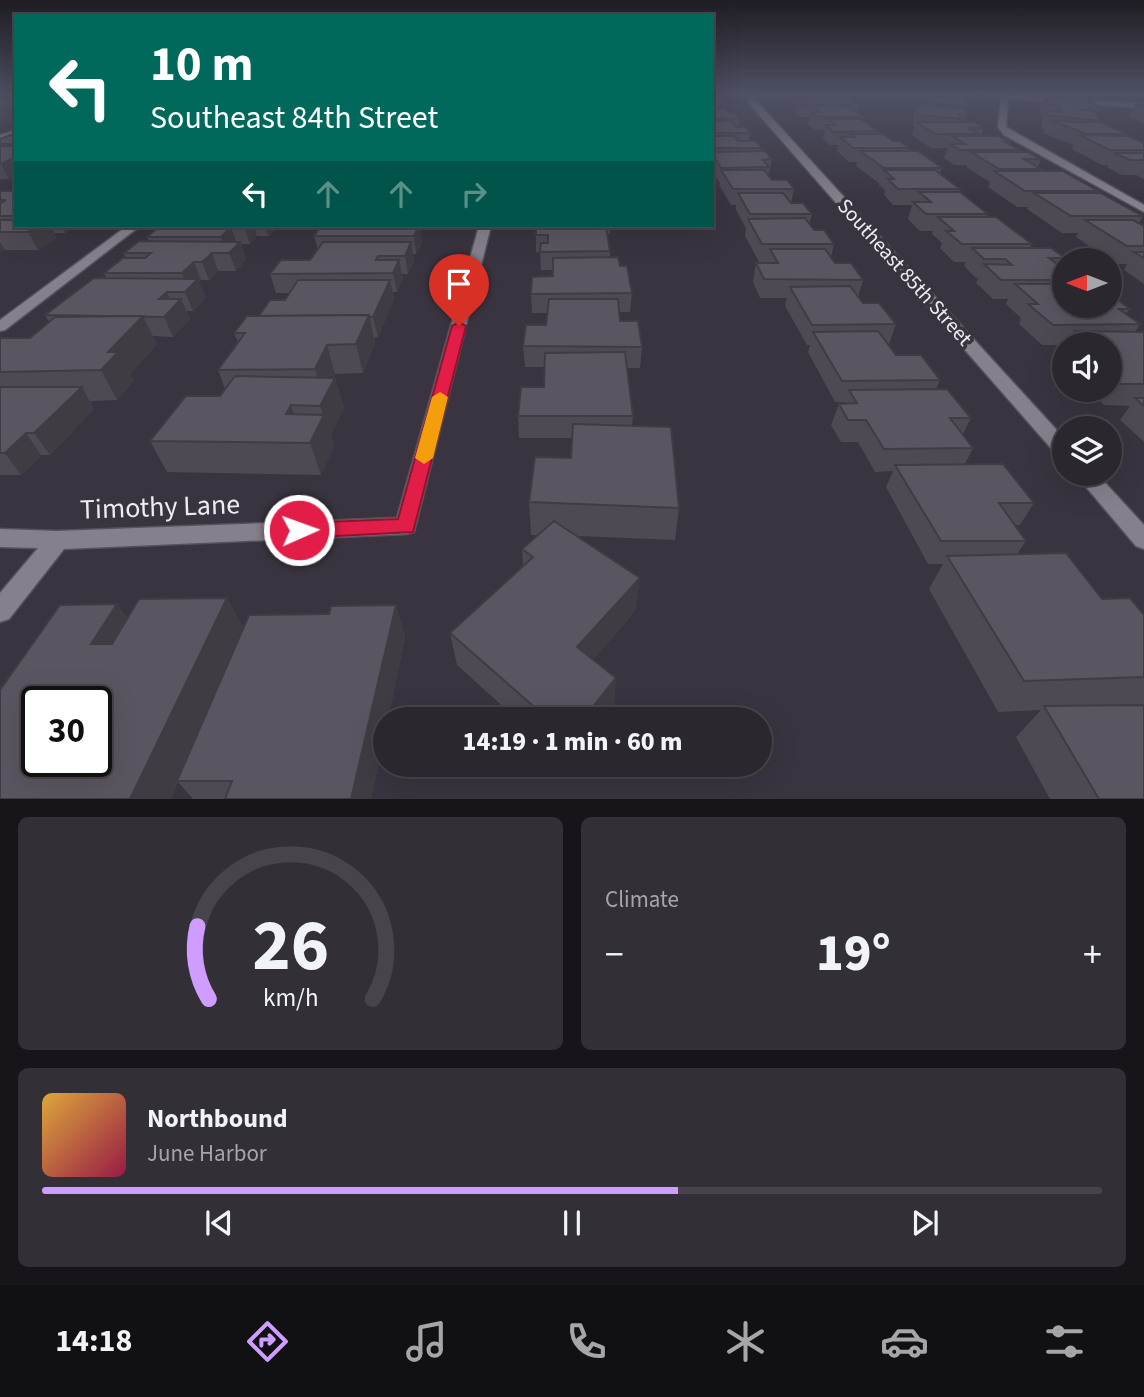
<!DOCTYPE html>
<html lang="en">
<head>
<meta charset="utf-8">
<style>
  :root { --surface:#2b272f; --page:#332f37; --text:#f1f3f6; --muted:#a6a5aa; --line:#47444b; --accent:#cf9dff }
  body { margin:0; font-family:"Source Sans 3",sans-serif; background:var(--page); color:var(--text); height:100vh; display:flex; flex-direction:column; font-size:26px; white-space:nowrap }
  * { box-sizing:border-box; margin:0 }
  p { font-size:23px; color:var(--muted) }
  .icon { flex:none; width:38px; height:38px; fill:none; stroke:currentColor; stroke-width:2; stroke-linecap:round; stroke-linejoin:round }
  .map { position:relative; height:799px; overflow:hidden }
  .panel { display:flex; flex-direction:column; gap:18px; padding:18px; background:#18151a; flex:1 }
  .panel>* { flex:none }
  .guide { position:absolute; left:14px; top:14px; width:700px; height:214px; border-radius:0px; box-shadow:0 7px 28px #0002,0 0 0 2px var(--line); background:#00695c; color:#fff; overflow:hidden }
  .needle { width:46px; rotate:270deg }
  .buttons { position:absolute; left:1052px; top:248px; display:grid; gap:14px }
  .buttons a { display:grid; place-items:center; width:70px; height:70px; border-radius:50%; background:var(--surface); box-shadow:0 7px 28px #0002,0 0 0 2px var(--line); font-size:35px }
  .speed { position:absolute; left:21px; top:686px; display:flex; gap:14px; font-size:35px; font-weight:700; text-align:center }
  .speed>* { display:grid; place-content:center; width:91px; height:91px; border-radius:50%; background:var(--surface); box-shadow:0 7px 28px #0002,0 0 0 2px var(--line); line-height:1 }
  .speed .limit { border:4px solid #111; border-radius:10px; background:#fff; color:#111 }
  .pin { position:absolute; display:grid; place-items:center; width:60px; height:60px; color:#fff; margin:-72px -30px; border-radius:50% 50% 50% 0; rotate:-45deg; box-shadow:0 0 7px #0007 }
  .pin .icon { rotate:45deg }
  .me { position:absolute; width:77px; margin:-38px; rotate:88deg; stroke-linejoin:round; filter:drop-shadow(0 0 5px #0008) }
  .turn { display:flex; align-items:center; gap:24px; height:147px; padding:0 21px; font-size:32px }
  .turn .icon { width:91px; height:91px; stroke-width:2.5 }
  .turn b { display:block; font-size:49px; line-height:60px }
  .lanes { display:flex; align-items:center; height:66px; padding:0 21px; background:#0003; justify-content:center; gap:35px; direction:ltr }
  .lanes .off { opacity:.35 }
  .big { font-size:52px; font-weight:800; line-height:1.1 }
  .panel .tile { flex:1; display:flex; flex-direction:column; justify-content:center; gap:10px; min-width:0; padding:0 24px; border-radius:10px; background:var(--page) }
  .panel .dial { align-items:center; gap:0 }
  .dial svg { height:182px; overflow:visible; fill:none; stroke:var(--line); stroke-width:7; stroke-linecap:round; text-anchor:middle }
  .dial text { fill:var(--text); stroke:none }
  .song { display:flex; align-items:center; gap:21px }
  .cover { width:84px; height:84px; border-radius:10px; background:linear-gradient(135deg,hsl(40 70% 55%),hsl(340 70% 35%)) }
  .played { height:7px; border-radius:4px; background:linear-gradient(90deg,var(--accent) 60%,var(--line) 60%) }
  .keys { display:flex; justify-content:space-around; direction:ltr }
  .heat { display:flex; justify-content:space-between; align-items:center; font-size:38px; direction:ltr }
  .panel .tiles { flex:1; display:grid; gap:18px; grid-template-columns:1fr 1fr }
  .tile:last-child { grid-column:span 2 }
  .trip { position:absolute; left:373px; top:707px; width:399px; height:70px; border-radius:35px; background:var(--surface); box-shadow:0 7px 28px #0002,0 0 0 2px var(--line); font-weight:800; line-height:70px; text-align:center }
  .tab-bar { display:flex; height:112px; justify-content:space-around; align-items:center; background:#111013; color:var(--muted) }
  .tab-bar .icon { width:49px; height:49px }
  .tab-bar .active { color:var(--accent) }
  .tab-bar b { font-size:32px; color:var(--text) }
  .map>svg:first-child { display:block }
</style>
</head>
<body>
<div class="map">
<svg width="1144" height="799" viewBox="0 0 1144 799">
  <rect width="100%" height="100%" fill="#39343f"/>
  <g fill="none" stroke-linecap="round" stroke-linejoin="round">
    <defs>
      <g id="minor">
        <path d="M749,93H755V100L759,104L1064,438V457L1057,455L753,108L747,100Z"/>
        <path d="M962,93H1008V95L1144,104V108L1008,99L1006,127L1144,205V212L1004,135L998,127L1001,98Z"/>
        <path d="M16,130V135L0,141V135Z"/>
        <path d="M127,226H140L5,330L0,331V320Z"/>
        <path d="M479,226H491L414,532L406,534L64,549L9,619L0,622V593L38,548L0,547V529L58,531L397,518Z"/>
        <path d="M1075,474H1097L1144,525V549L1136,546Z"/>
      </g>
    </defs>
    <!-- minor casing -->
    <use href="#minor" stroke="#56525b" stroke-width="3"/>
    <!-- minor -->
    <use href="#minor" fill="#86808d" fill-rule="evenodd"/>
  </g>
  <!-- wall -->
  <g fill="#4e4953">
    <rect x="3" y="93" width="13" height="1"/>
    <path d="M712,93L721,94V97L726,101L725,109L728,113L740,119L739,127L750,133L749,141L762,148L761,151L772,159L769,174H767L772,180L794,189L791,203L812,214L809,224L814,230L834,244L831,257L835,263L863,280L858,297L863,303L896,324L889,344H888L896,355L940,380L936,389L971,418L963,434L973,448L965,464L1034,503L1020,525H1015L1026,541L1017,554L1102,599L1144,615V799H1050L1016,737L1041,710L998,712L929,589L943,564H928L886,487L893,471L875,472L858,442H841L831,425L839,404L845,403V402H835L808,352L810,345H807L785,306L787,298H760L753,282L756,263H767V262H759L745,236L746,228L736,210V205H731L719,185L720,183L712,171Z"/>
    <path d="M786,93H826L825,95L859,105L857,113L864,117L863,121L878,131L877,134L909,148L908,151L942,168L940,174L960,189L959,192L988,214L987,217L1032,244L1030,248L1065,258L1061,267L1064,269V306L1130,309L1126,314L1140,324L1135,332H1144V442L1120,420L1130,406L1104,405L1089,390H1110V345H1042L1019,324L1021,318L1006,304L1008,299H993L976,283L978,278H976L964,266L966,262H954L940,248L942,243L932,234L933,231H920L908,219L912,205H893L884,195L885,190L879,185V183L856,166L857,162H849L837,151L838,145H830L823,139L825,130H815L808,124L810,117H800L795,112L797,102L786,101Z"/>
    <path d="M923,93H966L970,97L966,110L967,114L965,122L984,128L981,136L1011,142L1010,145L1019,150L1018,152L1041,159L1038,167L1041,169L1040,171L1098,191L1097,193L1143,216L1139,223L1144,226V284L1124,270L1127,264H1116L1076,237L1078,233H1062L1027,209L1028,207H1017L988,187L990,182L966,167L967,165H954L944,158L948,148H931L912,135L914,128L913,117L921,94Z"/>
    <path d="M1047,93H1102L1100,97L1053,96Z"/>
    <path d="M1044,97L1099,110L1097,115L1100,121V122L1127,134L1126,136L1144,143V179L1136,175H1122L1107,167L1108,165H1102L1072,149L1074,145L1043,133L1045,129L1042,128L1041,123L1043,117L1039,109Z"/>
    <path d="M1135,105H1144V123L1129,117Z"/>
    <path d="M16,133V175L9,179H0V139Z"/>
    <path d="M0,191H16V226H75L65,233H54L57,238L38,250H5L0,252Z"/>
    <path d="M160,226H276L277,227L268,236H257L250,244H241L246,259L236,271H218L209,280H201L199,282L206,298L193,311H186L190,319L173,337L153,336L157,344L130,374L134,381L117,400L90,401L94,409L50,455H41L21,475H0V339L30,338L49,322L45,315L106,278L104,273L126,258L124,253L149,241L147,237Z"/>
    <path d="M321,226H423L424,228L420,234L422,243L416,254H413L414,260L408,274H402L403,279L397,292H393L394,299L378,337L374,338L375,343L363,373L335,374L333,378H335L344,408L331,435L334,446L321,475L167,472L150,441L220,396L225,389L218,370L238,342L234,333L285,300L290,293H276L270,274L310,260L318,250L314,236Z"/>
    <path d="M536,226H610V234H607L610,251V258L620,266L632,293L630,312H620V321L642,347L640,368H627L633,416L632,426L679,508L675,540L577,536L636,610L593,660L614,709L606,719H517L457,665L450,633L523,566L522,549L538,535H531L529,502L571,458L572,438H519L518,416L544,387L545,367H525L523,346L546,325L548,313H532L531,294L553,276V270H541L540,252H536Z"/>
    <path d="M227,598L243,628L329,614L396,605L405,637L388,719H385V733L371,799H193L178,782L171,799H0L117,604L127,618Z"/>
  </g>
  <!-- shaded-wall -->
  <g fill="#403c44">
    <path d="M16,104V119L2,125L0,122V110Z"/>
    <path d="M16,157V175L9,179L1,164Z"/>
    <path d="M39,226H51L57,238L38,250L28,232Z"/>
    <path d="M61,226H75L65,233Z"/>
    <path d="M245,226H254L257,236L250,244L244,227Z"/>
    <path d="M265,226H276L277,227L268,236Z"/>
    <path d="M416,226H423L424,228L420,234L422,243L416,254L414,236Z"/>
    <path d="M231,227L237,244L227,253L221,237Z"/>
    <path d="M0,242L5,250L0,252Z"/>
    <path d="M240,242L246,259L236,271L229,253Z"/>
    <path d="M411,242L414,260L408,274L405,256Z"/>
    <path d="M212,253L218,271L209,280L202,262Z"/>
    <path d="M399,260L403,279L397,292L393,273Z"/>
    <path d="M194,262L201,280L199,282L206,298L193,311L185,292L188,289L182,273Z"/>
    <path d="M390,280L394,299L378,337L373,317Z"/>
    <path d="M167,292L173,307L181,299L190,319L173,337L164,317L159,299Z"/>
    <path d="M369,315L375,343L363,373L356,344Z"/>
    <path d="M143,316L157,344L130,374L134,381L117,400L101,370L108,352Z"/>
    <path d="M327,345L335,374L324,399L335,378L344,408L331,435L334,446L321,475L310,443L324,416L320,406L324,399L315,369Z"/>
    <path d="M82,387L94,409L50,455L34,433Z"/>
    <path d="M291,405L301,436L286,414Z"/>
    <path d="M26,433L41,455L21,475L5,453Z"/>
    <path d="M640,578L636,610L577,679V647Z"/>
    <path d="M227,598L244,630L177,781L178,782L171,799H130Z"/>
    <path d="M117,604L140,636L117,676L91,644Z"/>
    <path d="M396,605L405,637L388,719H385V733L371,799H351Z"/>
    <path d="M616,678L614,709L606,719H583Z"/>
  </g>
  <!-- building -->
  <g fill="#5b5561" stroke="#403c44" stroke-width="2" fill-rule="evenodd">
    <path d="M930,93H971L970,97Z"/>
    <path d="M921,94L968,98L966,107L918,102Z"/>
    <path d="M807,95L847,96L859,105H803L798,100H812Z"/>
    <path d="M712,97H723L726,101H720L723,106H712Z"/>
    <path d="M1044,97L1092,101L1099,110L1077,109L1095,111L1100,121L1048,115L1046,111L1061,112L1059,106L1049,105Z"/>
    <path d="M16,98V104L0,110V100Z"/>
    <path d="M917,105L965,109L967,114H959L962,119L918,115Z"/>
    <path d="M1135,105H1144V108Z"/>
    <path d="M814,106H845L864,117H817L811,112H821Z"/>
    <path d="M712,108H725L728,113H735L740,119H712Z"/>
    <path d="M828,119H861L878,131L833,132L826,125H836Z"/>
    <path d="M1049,120L1075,122H1101L1127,134H1086Z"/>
    <path d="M712,121H732L735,127H746L750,133H712Z"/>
    <path d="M916,122H974L984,128H968L979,134H935Z"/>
    <path d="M16,133V144H0V139Z"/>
    <path d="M851,134H883L893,141H900L909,148H853L840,137H855Z"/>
    <path d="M1079,135L1128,136L1144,143V150H1110Z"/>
    <path d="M712,136H734L738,141H756L762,148H712Z"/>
    <path d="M953,136H998L1011,142H1005L1019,150H960L949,144H965Z"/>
    <path d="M0,146H16V157L0,164Z"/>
    <path d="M765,151L772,159L763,160L769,167L721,168L712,153V152Z"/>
    <path d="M860,151H918L942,168H884Z"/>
    <path d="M971,152H1028L1041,159H1024L1041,169H999Z"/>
    <path d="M1114,153H1144V160H1130Z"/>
    <path d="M721,170H764L772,180H787L794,189H733Z"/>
    <path d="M884,170H935L960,189H898L888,179H894Z"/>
    <path d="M994,171H1063L1098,191H1025Z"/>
    <path d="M0,191H16V216H0V203L6,200H0Z"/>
    <path d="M919,192H960L988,214H926L913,202H931Z"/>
    <path d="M738,193H783L791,203H803L812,214H750Z"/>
    <path d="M1034,193H1101L1143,216H1071Z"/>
    <path d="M938,217H996L1032,244H962L946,231H954Z"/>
    <path d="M805,218L814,230H824L834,244H762L748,219Z"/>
    <path d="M0,220H16V226H39L28,232H0Z"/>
    <path d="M1085,220H1133L1144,226V246H1127Z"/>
    <path d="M160,226H245L244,227H231L221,237H147Z"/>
    <path d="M321,226H419L414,236H314Z"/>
    <path d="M536,226H606L610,251L540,252L541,243H548V235H536Z"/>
    <path d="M139,241L240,242L229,253H212L202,262H194L182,273H104L123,258H145L151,253H124Z"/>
    <path d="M323,242H411L405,256H378L376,260H399L393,273L270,274L281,260H310Z"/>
    <path d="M972,248H1051L1065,258H1049L1064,269V280H1001L984,264L1012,265L1005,259H984Z"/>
    <path d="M770,249H825L835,263H851L863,280L764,279L756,263H778Z"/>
    <path d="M1134,252H1144V258Z"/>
    <path d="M618,257L620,266H627L632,293L531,294L532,277L553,276V258Z"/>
    <path d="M94,278L198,279L185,292H167L159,299H181L164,317L45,315Z"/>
    <path d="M298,280H390L373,317H369V315L259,316L270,300H285Z"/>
    <path d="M1015,284H1064V306H1110V294L1130,309H1119L1140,324L1053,325L1028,304H1038Z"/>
    <path d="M850,286L863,303H879L896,324L812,325L790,287Z"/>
    <path d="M549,299H618L620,321H638L642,347L523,346L526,325H546Z"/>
    <path d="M369,315L356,344L327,345L315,369L218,370L245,333H234L247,316Z"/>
    <path d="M143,316L108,352H118L101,370L0,372V339L1,338H30L55,317Z"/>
    <path d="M878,331L896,355H921L940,380L842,381L813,332Z"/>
    <path d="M1075,331L1144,332V384H1118L1110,376V345H1090Z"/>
    <path d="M625,352L633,416H518L521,387H544L545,353Z"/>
    <path d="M235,376L335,378L320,406L291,405L286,414L324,415L310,443L150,441L186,396H220Z"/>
    <path d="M0,387H82L34,433H26L5,453H0Z"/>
    <path d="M947,389L971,418H950L973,448L884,449L866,420H848L839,404L857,403L849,390Z"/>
    <path d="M1135,398H1144V406Z"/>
    <path d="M573,424L671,427L679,508L529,502L535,457L571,458Z"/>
    <path d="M1003,464L1034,503H999L1026,541H941L895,465Z"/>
    <path d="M554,521L640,578L577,647L616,678L583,719H548L450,633L533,557L522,549Z"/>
    <path d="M1066,553L1102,599L1130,598L1144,615V677L1024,681L947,556Z"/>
    <path d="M227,598L130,799H0V690L60,605L117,604L91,644H112L139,599ZM37,702H96V761H37Z"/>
    <path d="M396,605L351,799H225L232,781H177L249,615L329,614L331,606Z"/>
    <path d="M1144,705V799H1099L1044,706Z"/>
  </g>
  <!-- sky -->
  <linearGradient id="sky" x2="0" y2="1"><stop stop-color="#1f1d23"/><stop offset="0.46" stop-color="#4e5063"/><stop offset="1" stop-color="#4e5063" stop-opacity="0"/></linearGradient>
  <rect width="1144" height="204" fill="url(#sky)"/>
  <!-- route -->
  <path fill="#e11d48" stroke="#92132f" stroke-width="2" d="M459,322L466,326L413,532L299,538L292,536L289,530L292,525L299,523L398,519L452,326Z"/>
  <!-- slow -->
  <path fill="#f59e0b" d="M440,392L448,397L433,458L424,464L415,458L432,397Z"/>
  <g text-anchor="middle" stroke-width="7" stroke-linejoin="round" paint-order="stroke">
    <!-- far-street labels -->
    <g font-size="21" fill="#eeebf2" stroke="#39343f">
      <text transform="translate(905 272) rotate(48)" y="7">Southeast 85th Street</text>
    </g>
    <!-- near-street labels -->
    <g font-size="28" fill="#eeebf2" stroke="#39343f">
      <text transform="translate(160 506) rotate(-2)" y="10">Timothy Lane</text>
    </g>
  </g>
</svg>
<div class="buttons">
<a><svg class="needle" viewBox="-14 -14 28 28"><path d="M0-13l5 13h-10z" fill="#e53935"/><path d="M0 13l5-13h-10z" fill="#a6a5aa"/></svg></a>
<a><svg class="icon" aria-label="sound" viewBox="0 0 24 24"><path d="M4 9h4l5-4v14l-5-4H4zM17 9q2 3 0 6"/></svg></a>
<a><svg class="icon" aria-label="layers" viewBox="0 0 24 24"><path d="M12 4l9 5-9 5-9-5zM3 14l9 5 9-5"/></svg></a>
</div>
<div class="speed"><div class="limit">30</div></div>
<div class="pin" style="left:459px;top:326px;background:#d93025"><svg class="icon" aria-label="arrive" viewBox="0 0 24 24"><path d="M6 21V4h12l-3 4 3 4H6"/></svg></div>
<svg class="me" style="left:299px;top:530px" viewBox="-20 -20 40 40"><circle r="17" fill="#e11d48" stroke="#fff" stroke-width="3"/><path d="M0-11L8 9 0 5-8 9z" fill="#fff"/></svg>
<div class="trip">14:19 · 1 min · 60 m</div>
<div class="guide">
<div class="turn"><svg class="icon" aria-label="left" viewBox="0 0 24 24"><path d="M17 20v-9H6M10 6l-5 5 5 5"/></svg><div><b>10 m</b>Southeast 84th Street</div></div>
<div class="lanes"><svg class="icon" aria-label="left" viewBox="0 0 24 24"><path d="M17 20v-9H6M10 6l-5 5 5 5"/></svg><svg class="icon off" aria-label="ahead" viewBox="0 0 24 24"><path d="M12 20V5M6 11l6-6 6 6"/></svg><svg class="icon off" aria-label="ahead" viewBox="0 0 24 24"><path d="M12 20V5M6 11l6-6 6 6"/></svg><svg class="icon off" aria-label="right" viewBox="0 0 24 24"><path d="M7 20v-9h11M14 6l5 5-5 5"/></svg></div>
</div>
</div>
<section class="panel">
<div class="tiles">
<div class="tile dial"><svg viewBox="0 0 100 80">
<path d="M14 69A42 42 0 1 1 86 69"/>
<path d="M14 69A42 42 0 0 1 9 37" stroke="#cf9dff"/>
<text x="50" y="56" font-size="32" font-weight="700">26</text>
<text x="50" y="72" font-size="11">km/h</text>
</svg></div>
<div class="tile"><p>Climate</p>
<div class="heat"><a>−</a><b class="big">19°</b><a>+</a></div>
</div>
<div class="tile">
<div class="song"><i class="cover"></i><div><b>Northbound</b><p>June Harbor</p></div></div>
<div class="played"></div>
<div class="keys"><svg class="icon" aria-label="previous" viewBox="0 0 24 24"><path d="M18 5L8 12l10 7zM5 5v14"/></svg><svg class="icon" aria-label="pause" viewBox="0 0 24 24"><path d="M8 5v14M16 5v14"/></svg><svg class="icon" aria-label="next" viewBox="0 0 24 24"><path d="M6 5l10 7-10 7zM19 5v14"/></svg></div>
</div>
</div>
</section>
<nav class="tab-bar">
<b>14:18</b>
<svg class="icon active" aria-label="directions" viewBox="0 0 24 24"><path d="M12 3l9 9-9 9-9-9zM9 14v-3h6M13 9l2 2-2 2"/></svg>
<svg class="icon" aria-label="music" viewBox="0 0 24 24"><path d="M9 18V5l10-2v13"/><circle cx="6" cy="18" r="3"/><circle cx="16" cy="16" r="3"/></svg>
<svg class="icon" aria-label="phone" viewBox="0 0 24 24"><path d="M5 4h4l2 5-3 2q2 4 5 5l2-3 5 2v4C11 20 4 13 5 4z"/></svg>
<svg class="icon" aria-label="climate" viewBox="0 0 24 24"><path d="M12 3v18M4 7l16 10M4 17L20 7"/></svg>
<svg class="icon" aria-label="car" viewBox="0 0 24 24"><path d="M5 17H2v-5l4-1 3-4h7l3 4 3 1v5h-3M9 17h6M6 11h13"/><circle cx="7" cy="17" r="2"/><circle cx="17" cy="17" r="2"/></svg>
<svg class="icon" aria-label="filters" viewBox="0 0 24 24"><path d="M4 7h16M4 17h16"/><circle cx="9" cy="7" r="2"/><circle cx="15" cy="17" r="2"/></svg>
</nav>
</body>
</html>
